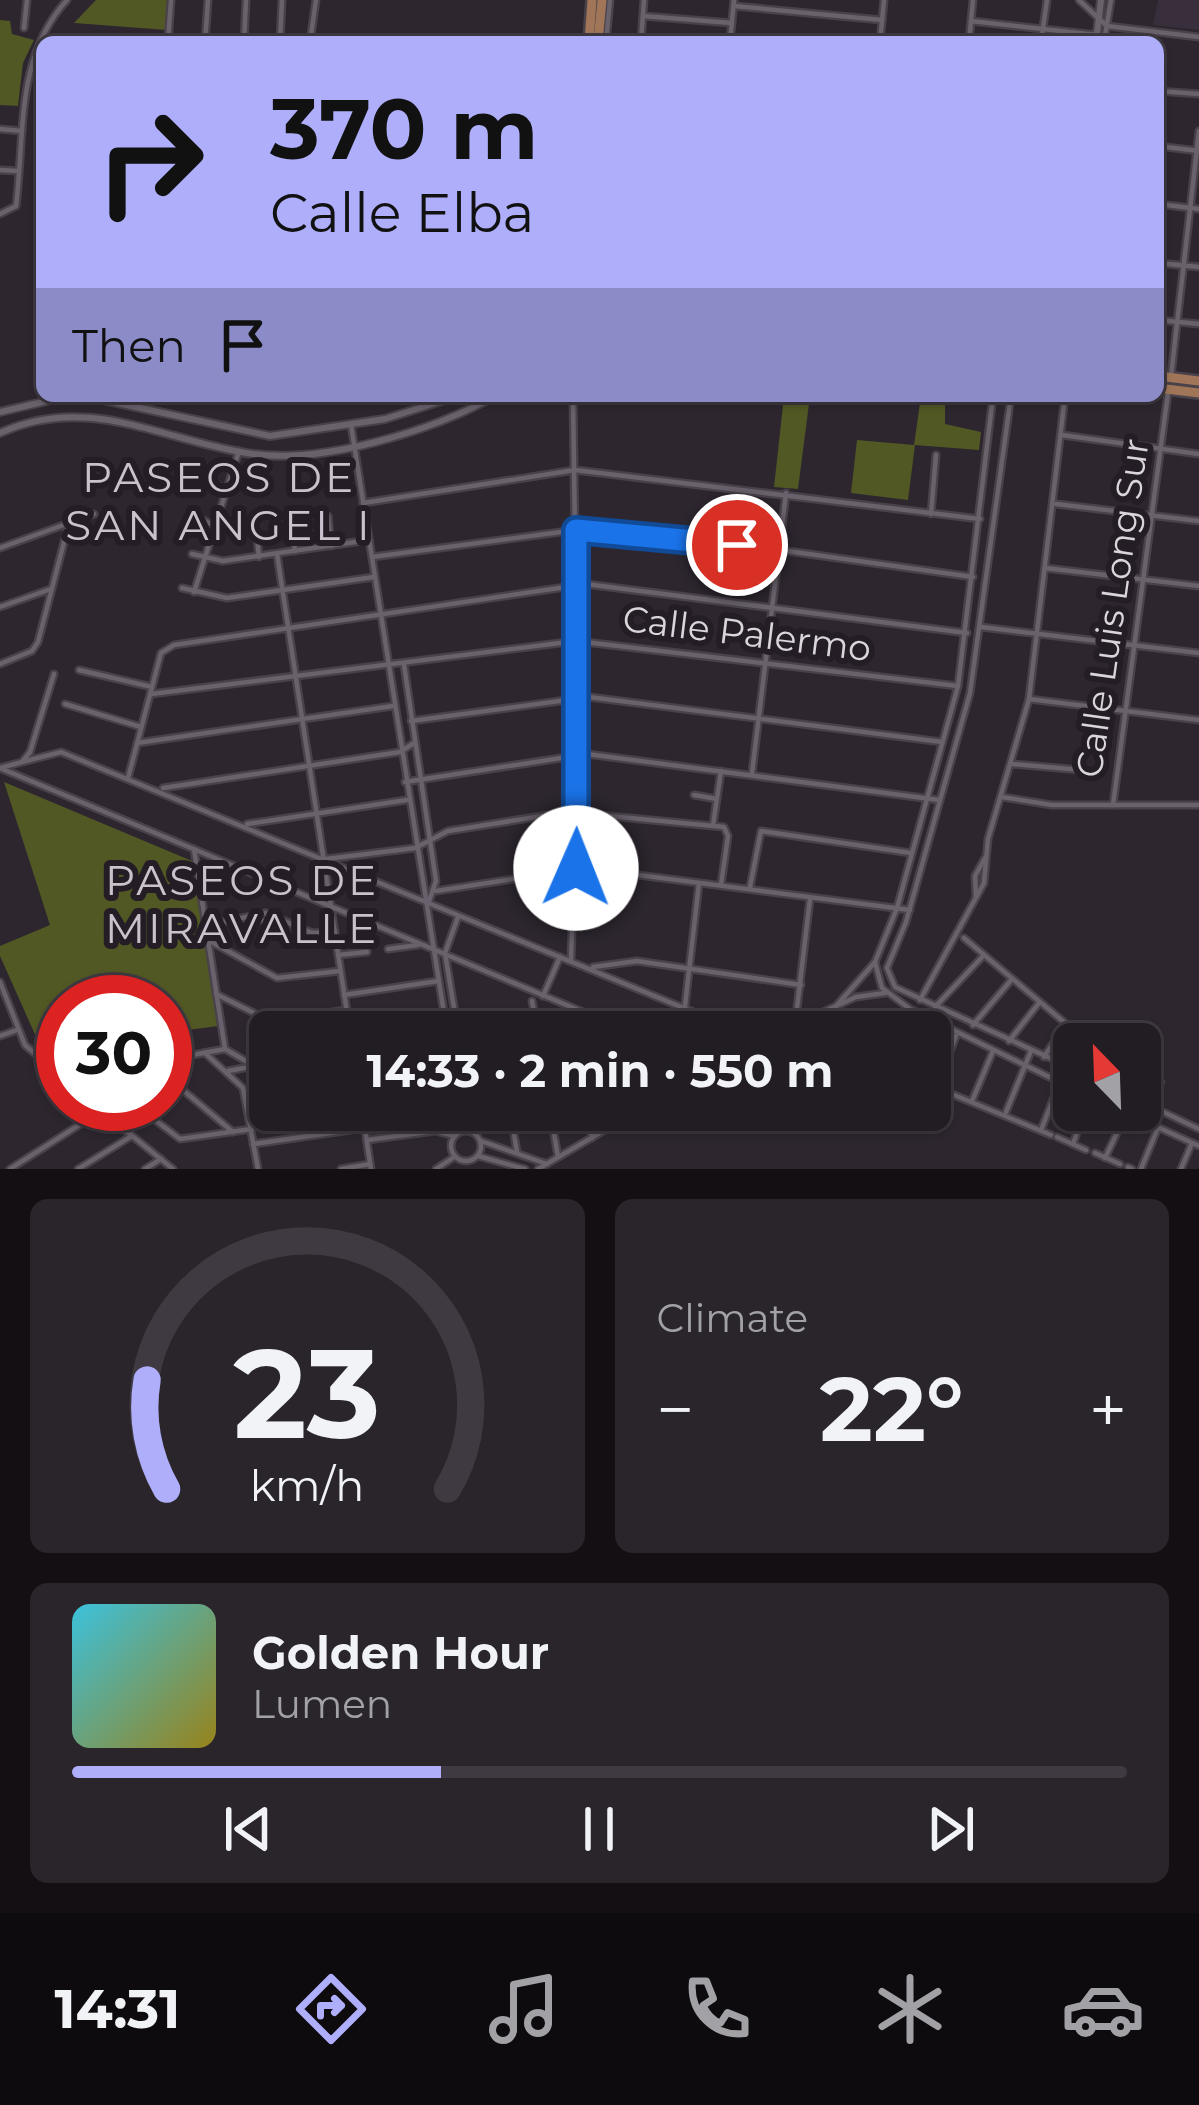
<!DOCTYPE html>
<html lang="en">
<head>
<meta charset="utf-8">
<style>
  :root { --surface:#221c23; --page:#2a252b; --text:#f1f3f6; --muted:#a2a1a6; --line:#3f3a41; --accent:#aeaefb }
  body { margin:0; font-family:Montserrat,sans-serif; background:var(--page); color:var(--text); height:100vh; display:flex; flex-direction:column; font-size:45px; white-space:nowrap }
  * { box-sizing:border-box; margin:0 }
  p { font-size:39px; color:var(--muted) }
  .icon { flex:none; width:66px; height:66px; fill:none; stroke:currentColor; stroke-width:2; stroke-linecap:round; stroke-linejoin:round }
  .map { position:relative; height:1169px; overflow:hidden }
  .panel { display:flex; flex-direction:column; gap:30px; padding:30px; background:#130f13; flex:1 }
  .panel>* { flex:none }
  .top-card { position:absolute; left:36px; top:36px; width:1128px; height:366px; border-radius:18px; box-shadow:0 3px 9px #0004,0 0 0 3px var(--line); background:#aeaefb; color:#111; overflow:hidden }
  .needle { width:78px; rotate:337deg }
  .fabs { position:absolute; left:1053px; top:1023px; display:grid; gap:24px }
  .fabs a { display:grid; place-items:center; width:108px; height:108px; border-radius:18px; background:var(--surface); box-shadow:0 3px 9px #0004,0 0 0 3px var(--line); font-size:60px }
  .speed { position:absolute; left:36px; top:975px; display:flex; gap:24px; font-size:60px; font-weight:700; text-align:center }
  .speed>* { display:grid; place-content:center; width:156px; height:156px; border-radius:50%; background:var(--surface); box-shadow:0 3px 9px #0004,0 0 0 3px var(--line); line-height:1 }
  .speed .limit { border:18px solid #d22; background:#fff; color:#111 }
  .pin { position:absolute; display:grid; place-items:center; width:102px; height:102px; color:#fff; margin:-51px; border:6px solid #fff; border-radius:50%; box-shadow:0 3px 12px #0007 }
  .me { position:absolute; width:132px; margin:-66px; rotate:1deg; stroke-linejoin:round; filter:drop-shadow(0 0 9px #0008) }
  .turn { display:flex; align-items:center; gap:42px; height:252px; padding:0 36px; font-size:54px }
  .turn .icon { width:156px; height:156px; stroke-width:2.5 }
  .turn b { display:block; font-size:84px; line-height:102px }
  .then { display:flex; align-items:center; height:114px; padding:0 36px; background:#0003; gap:24px; font-size:45px }
  .big { font-size:90px; font-weight:700; line-height:1.1 }
  .panel .tile { flex:1; display:flex; flex-direction:column; justify-content:center; gap:18px; min-width:0; padding:0 42px; border-radius:18px; background:var(--page) }
  .panel .dial { align-items:center; gap:0 }
  .dial svg { height:312px; overflow:visible; fill:none; stroke:var(--line); stroke-width:7; stroke-linecap:round; text-anchor:middle }
  .dial text { fill:var(--text); stroke:none }
  .song { display:flex; align-items:center; gap:36px }
  .cover { width:144px; height:144px; border-radius:18px; background:linear-gradient(135deg,hsl(190 70% 55%),hsl(50 70% 35%)) }
  .played { height:12px; border-radius:6px; background:linear-gradient(90deg,var(--accent) 35%,var(--line) 35%) }
  .keys { display:flex; justify-content:space-around; direction:ltr }
  .heat { display:flex; justify-content:space-between; align-items:center; font-size:66px; direction:ltr }
  .panel .tiles { flex:1; display:grid; gap:30px; grid-template-columns:1fr 1fr }
  .tile:last-child { grid-column:span 2 }
  .trip { position:absolute; left:249px; top:1011px; width:702px; height:120px; border-radius:18px; background:var(--surface); box-shadow:0 3px 9px #0004,0 0 0 3px var(--line); font-weight:700; line-height:120px; text-align:center }
  .tab-bar { display:flex; height:192px; justify-content:space-around; align-items:center; background:#0e0b0e; color:var(--muted) }
  .tab-bar .icon { width:84px; height:84px }
  .tab-bar .selected { color:var(--accent) }
  .tab-bar b { font-size:54px; color:var(--text) }
  .map>svg:first-child { display:block }
</style>
</head>
<body>
<div class="map">
<svg width="1199" height="1169" viewBox="0 0 1199 1169">
  <rect width="100%" height="100%" fill="#2d262f"/>
  <!-- built -->
  <path fill="#392e3c" d="M1158,0H1199V30L1153,25Z"/>
  <!-- green -->
  <g fill="#515824">
    <path d="M96,0H169L167,30L74,23Z"/>
    <path d="M0,20L10,21L12,34L34,40L23,63L18,106L0,105Z"/>
    <path d="M784,396H810L798,489L774,487Z"/>
    <path d="M921,396H945V424L981,432L979,450L915,445L908,500L851,493L857,440L914,445Z"/>
    <path d="M4,782L192,861L218,1026L165,1033V1002H63V1047L42,1050L0,956V946L50,925Z"/>
  </g>
  <g fill="none" stroke-linecap="round" stroke-linejoin="round">
    <defs>
      <g id="minor">
        <path d="M1079,0L1107,26L1199,37"/>
        <path d="M734,6L882,20"/>
        <path d="M643,16L732,23"/>
        <path d="M971,21L1097,35"/>
        <path d="M24,28L27,0"/>
        <path d="M41,40L72,42"/>
        <path d="M168,42L171,0"/>
        <path d="M205,42L208,0"/>
        <path d="M244,42L246,0"/>
        <path d="M280,42L282,0"/>
        <path d="M310,42L316,0"/>
        <path d="M606,42L610,0"/>
        <path d="M641,42L644,0"/>
        <path d="M730,42L734,0"/>
        <path d="M880,42L884,0"/>
        <path d="M969,42L973,0"/>
        <path d="M1041,42L1047,0"/>
        <path d="M1104,42L1111,0"/>
        <path d="M1158,91L1199,94"/>
        <path d="M0,129L22,131"/>
        <path d="M1158,146L1199,151"/>
        <path d="M0,170L18,171"/>
        <path d="M1158,204L1199,209"/>
        <path d="M0,214L16,206C25,134 15,57 67,0"/>
        <path d="M1158,263L1199,267"/>
        <path d="M1158,320L1199,324"/>
        <path d="M1171,376L1199,131"/>
        <path d="M1011,396L970,693L906,922L887,968L895,987L1074,1069"/>
        <path d="M351,425L447,1032"/>
        <path d="M1062,435L1199,454"/>
        <path d="M211,483L226,489"/>
        <path d="M363,503L575,470L980,519"/>
        <path d="M1056,504L1199,521"/>
        <path d="M931,514L936,455"/>
        <path d="M328,516L331,546"/>
        <path d="M201,519L215,526"/>
        <path d="M292,522L295,551"/>
        <path d="M256,528L259,557"/>
        <path d="M0,548L94,514"/>
        <path d="M192,554L223,561L369,540"/>
        <path d="M277,554L350,1032"/>
        <path d="M372,557L576,530L780,550L973,577"/>
        <path d="M1045,568L1199,586"/>
        <path d="M182,588L227,598L374,577"/>
        <path d="M194,592L239,451"/>
        <path d="M0,607L51,589"/>
        <path d="M981,627L1199,653"/>
        <path d="M0,664L32,651L38,642L69,523"/>
        <path d="M404,665L436,881L428,904"/>
        <path d="M79,670L152,687"/>
        <path d="M151,694L576,641L958,686"/>
        <path d="M1029,699L1199,720"/>
        <path d="M65,704L141,727"/>
        <path d="M411,721L589,697L942,742"/>
        <path d="M137,743L393,706"/>
        <path d="M22,762L61,752L742,1032"/>
        <path d="M1012,764L1081,770"/>
        <path d="M0,768L631,1032"/>
        <path d="M0,768L22,762L30,752L54,674"/>
        <path d="M752,773L786,493"/>
        <path d="M128,778L161,653L174,645L586,584L967,633"/>
        <path d="M405,782L587,754L939,800"/>
        <path d="M163,788L400,752L414,743"/>
        <path d="M694,795L717,799"/>
        <path d="M1002,797L1052,805H1199"/>
        <path d="M1113,805L1168,393"/>
        <path d="M247,824L407,800"/>
        <path d="M713,825L721,771"/>
        <path d="M194,849L225,1049"/>
        <path d="M326,859L415,848L448,831L567,812L724,827L728,836L721,885"/>
        <path d="M750,887L761,831L911,853"/>
        <path d="M436,891L584,868L910,910"/>
        <path d="M976,897L975,876L985,858"/>
        <path d="M255,917L291,934L335,932"/>
        <path d="M458,917L445,953L458,1032"/>
        <path d="M213,924L266,913L312,933"/>
        <path d="M964,938L1090,1044"/>
        <path d="M206,939L277,978L340,971"/>
        <path d="M388,949L418,945"/>
        <path d="M338,955L367,952"/>
        <path d="M571,960L578,754L573,396"/>
        <path d="M875,962L882,988L910,1009L1074,1089"/>
        <path d="M593,967L637,961L801,985"/>
        <path d="M0,982L25,1045L63,1078"/>
        <path d="M216,994L270,1021L347,1010"/>
        <path d="M344,995L438,981"/>
        <path d="M543,996L560,957"/>
        <path d="M920,1000L984,883L988,839L1029,699L1065,396"/>
        <path d="M532,1001L538,1032"/>
        <path d="M837,1005L875,962L897,908L958,686L993,396"/>
        <path d="M935,1007L984,955"/>
        <path d="M574,1016L576,1032"/>
        <path d="M795,1025L810,899"/>
        <path d="M973,1025L1012,979"/>
        <path d="M352,1032L445,1018"/>
        <path d="M682,1032L699,883"/>
        <path d="M779,1032L856,997L885,993"/>
        <path d="M916,1032L923,1015"/>
        <path d="M0,1036L17,1030"/>
        <path d="M1009,1041L1039,1003"/>
        <path d="M225,1049L251,1064"/>
        <path d="M205,1053L243,1088L258,1169"/>
        <path d="M1044,1057L1066,1024"/>
        <path d="M165,1060L225,1049"/>
        <path d="M228,1071L270,1063"/>
        <path d="M165,1075L233,1132"/>
        <path d="M930,1085L1051,1135"/>
        <path d="M936,1087L956,1036"/>
        <path d="M972,1101L993,1051"/>
        <path d="M1140,1101L1199,1129"/>
        <path d="M1143,1102L1161,1082"/>
        <path d="M93,1104L173,1169"/>
        <path d="M134,1104L180,1139L252,1129"/>
        <path d="M248,1106L270,1102"/>
        <path d="M362,1110L371,1169"/>
        <path d="M457,1110L460,1132"/>
        <path d="M470,1110L473,1132"/>
        <path d="M510,1110L517,1152"/>
        <path d="M550,1110L558,1157"/>
        <path d="M588,1110L592,1138"/>
        <path d="M1120,1110L1199,1146"/>
        <path d="M1006,1112L1031,1051"/>
        <path d="M1041,1130L1060,1082"/>
        <circle cx="466" cy="1146" r="15"/>
        <path d="M1057,1137L1086,1150"/>
        <path d="M367,1140L435,1131L455,1136"/>
        <path d="M481,1141L547,1164"/>
        <path d="M253,1144L365,1128"/>
        <path d="M1073,1144L1085,1110"/>
        <path d="M1095,1153L1120,1164"/>
        <path d="M478,1156L525,1169"/>
        <path d="M1105,1158L1126,1114"/>
        <path d="M1128,1167L1132,1169"/>
        <path d="M10,1169L101,1111"/>
        <path d="M78,1169L130,1137"/>
        <path d="M145,1169L161,1159"/>
        <path d="M341,1169L370,1164"/>
        <path d="M436,1169L454,1157"/>
        <path d="M538,1169L639,1110"/>
        <path d="M1141,1169L1157,1130"/>
        <path d="M1181,1169L1192,1143"/>
      </g>
      <g id="tertiary">
        <path d="M1096,42L1101,0"/>
        <path d="M85,396L270,436L385,419L457,396"/>
        <path d="M0,412L68,396"/>
        <path d="M0,433C89,392 165,442 253,454C324,464 434,430 495,396"/>
      </g>
      <g id="primary">
        <path d="M589,42L592,0"/>
        <path d="M598,42L602,0"/>
        <path d="M1158,376L1199,381"/>
        <path d="M1158,388L1199,393"/>
      </g>
    </defs>
    <!-- minor casing -->
    <use href="#minor" stroke="#49424a" stroke-width="9"/>
    <!-- tertiary casing -->
    <use href="#tertiary" stroke="#49424a" stroke-width="10"/>
    <!-- primary casing -->
    <use href="#primary" stroke="#49424a" stroke-width="14"/>
    <!-- minor -->
    <use href="#minor" stroke="#69616c" stroke-width="4.5"/>
    <!-- tertiary -->
    <use href="#tertiary" stroke="#69616c" stroke-width="6"/>
    <!-- primary -->
    <use href="#primary" stroke="#a07558" stroke-width="9"/>
  </g>
  <g fill="none" stroke-linecap="round" stroke-linejoin="round">
    <defs>
      <path id="route" d="M576,868V530L737,545"/>
    </defs>
    <!-- route casing -->
    <use href="#route" stroke="#114b97" stroke-width="30"/>
    <!-- route -->
    <use href="#route" stroke="#1a73e8" stroke-width="21"/>
  </g>
  <g text-anchor="middle" stroke-width="12" stroke-linejoin="round" paint-order="stroke">
    <!-- street labels -->
    <g font-size="36" fill="#d9d5db" stroke="#241d26">
      <text transform="translate(1112 608) rotate(-82)" y="13">Calle Luis Long Sur</text>
      <text transform="translate(747 633) rotate(7)" y="13">Calle Palermo</text>
    </g>
    <!-- quarter labels -->
    <g font-size="42" letter-spacing="3" fill="#cac1cd" stroke="#241d26">
      <text x="219" y="492">PASEOS DE<tspan x="219" dy="48">SAN ANGEL I</tspan></text>
      <text x="242" y="895">PASEOS DE<tspan x="242" dy="48">MIRAVALLE</tspan></text>
    </g>
  </g>
</svg>
<div class="fabs">
<a><svg class="needle" viewBox="-14 -14 28 28"><path d="M0-13l5 13h-10z" fill="#e53935"/><path d="M0 13l5-13h-10z" fill="#a2a1a6"/></svg></a>
</div>
<div class="speed"><div class="limit">30</div></div>
<div class="pin" style="left:737px;top:545px;background:#d93025"><svg class="icon" aria-label="arrive" viewBox="0 0 24 24"><path d="M6 21V4h12l-3 4 3 4H6"/></svg></div>
<svg class="me" style="left:576px;top:868px" viewBox="-20 -20 40 40"><circle r="19" fill="#fff"/><path d="M0-13L10 11 0 6-10 11z" fill="#1a73e8"/></svg>
<div class="trip">14:33 · 2 min · 550 m</div>
<div class="top-card">
<div class="turn"><svg class="icon" aria-label="right" viewBox="0 0 24 24"><path d="M7 20v-9h11M14 6l5 5-5 5"/></svg><div><b>370 m</b>Calle Elba</div></div>
<div class="then">Then<svg class="icon" aria-label="arrive" viewBox="0 0 24 24"><path d="M6 21V4h12l-3 4 3 4H6"/></svg></div>
</div>
</div>
<section class="panel">
<div class="tiles">
<div class="tile dial"><svg viewBox="0 0 100 80">
<path d="M14 69A42 42 0 1 1 86 69"/>
<path d="M14 69A42 42 0 0 1 9 41" stroke="#aeaefb"/>
<text x="50" y="56" font-size="32" font-weight="700">23</text>
<text x="50" y="72" font-size="11">km/h</text>
</svg></div>
<div class="tile"><p>Climate</p>
<div class="heat"><a>−</a><b class="big">22°</b><a>+</a></div>
</div>
<div class="tile">
<div class="song"><i class="cover"></i><div><b>Golden Hour</b><p>Lumen</p></div></div>
<div class="played"></div>
<div class="keys"><svg class="icon" aria-label="previous" viewBox="0 0 24 24"><path d="M18 5L8 12l10 7zM5 5v14"/></svg><svg class="icon" aria-label="pause" viewBox="0 0 24 24"><path d="M8 5v14M16 5v14"/></svg><svg class="icon" aria-label="next" viewBox="0 0 24 24"><path d="M6 5l10 7-10 7zM19 5v14"/></svg></div>
</div>
</div>
</section>
<nav class="tab-bar">
<b>14:31</b>
<svg class="icon selected" aria-label="directions" viewBox="0 0 24 24"><path d="M12 3l9 9-9 9-9-9zM9 14v-3h6M13 9l2 2-2 2"/></svg>
<svg class="icon" aria-label="music" viewBox="0 0 24 24"><path d="M9 18V5l10-2v13"/><circle cx="6" cy="18" r="3"/><circle cx="16" cy="16" r="3"/></svg>
<svg class="icon" aria-label="phone" viewBox="0 0 24 24"><path d="M5 4h4l2 5-3 2q2 4 5 5l2-3 5 2v4C11 20 4 13 5 4z"/></svg>
<svg class="icon" aria-label="climate" viewBox="0 0 24 24"><path d="M12 3v18M4 7l16 10M4 17L20 7"/></svg>
<svg class="icon" aria-label="car" viewBox="0 0 24 24"><path d="M5 17H2v-5l4-1 3-4h7l3 4 3 1v5h-3M9 17h6M6 11h13"/><circle cx="7" cy="17" r="2"/><circle cx="17" cy="17" r="2"/></svg>
</nav>
</body>
</html>
